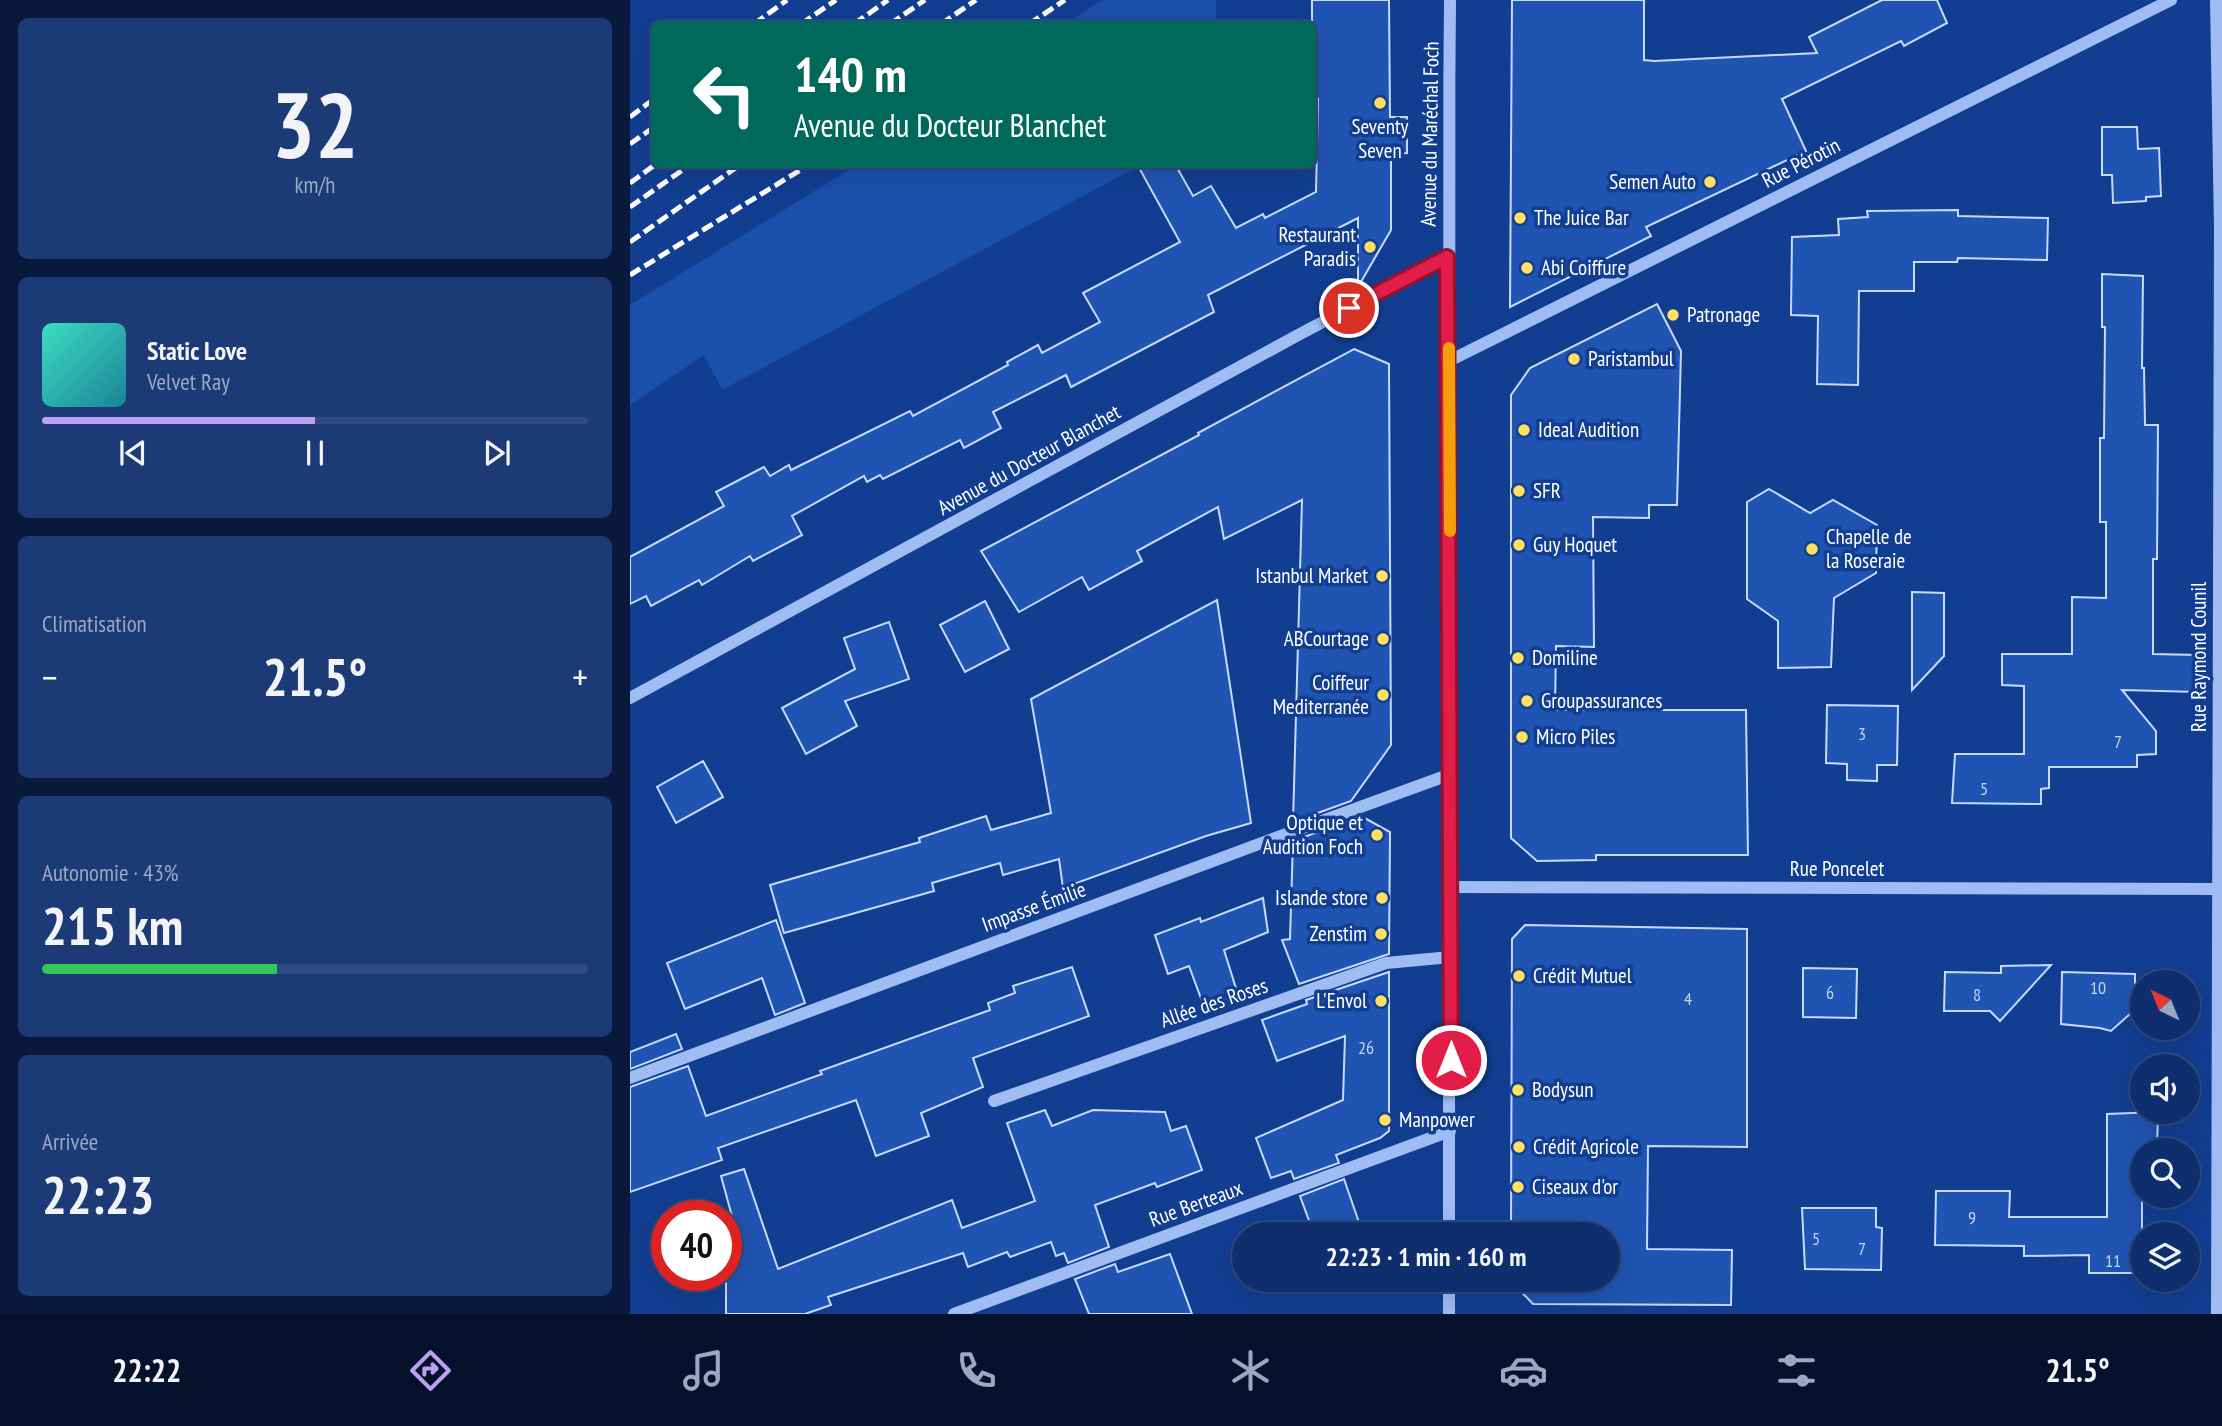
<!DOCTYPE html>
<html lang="fr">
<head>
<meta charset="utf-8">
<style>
  :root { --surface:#0e2e6e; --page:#1c3a76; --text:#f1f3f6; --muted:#9ba8c2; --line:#2e4a81; --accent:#bca0f2 }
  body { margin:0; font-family:"PT Sans Narrow",sans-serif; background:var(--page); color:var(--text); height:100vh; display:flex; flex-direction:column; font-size:26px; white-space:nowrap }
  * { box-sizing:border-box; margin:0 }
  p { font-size:23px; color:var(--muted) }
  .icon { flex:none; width:38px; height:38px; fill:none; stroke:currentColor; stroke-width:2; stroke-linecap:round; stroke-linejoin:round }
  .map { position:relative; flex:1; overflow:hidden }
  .sheet { display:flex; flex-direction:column; gap:18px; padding:18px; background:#08193c; width:630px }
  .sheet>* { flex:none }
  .banner { position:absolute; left:21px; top:21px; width:665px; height:147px; border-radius:10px; box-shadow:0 7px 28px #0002,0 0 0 2px var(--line); background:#00695c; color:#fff; overflow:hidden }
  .needle { width:46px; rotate:317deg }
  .controls { position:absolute; left:1500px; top:970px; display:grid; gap:14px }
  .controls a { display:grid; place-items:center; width:70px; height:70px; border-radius:50%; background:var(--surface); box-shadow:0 7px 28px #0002,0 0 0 2px var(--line); font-size:35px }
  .speed { position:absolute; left:21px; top:1200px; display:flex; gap:14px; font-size:35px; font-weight:700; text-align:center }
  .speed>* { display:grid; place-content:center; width:91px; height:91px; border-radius:50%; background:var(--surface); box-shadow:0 7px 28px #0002,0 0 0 2px var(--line); line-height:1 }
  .speed .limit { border:10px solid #d22; background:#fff; color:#111 }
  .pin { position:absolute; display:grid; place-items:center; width:60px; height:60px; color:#fff; margin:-30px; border:4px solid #fff; border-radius:50%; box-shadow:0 2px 7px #0007 }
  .me { position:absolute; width:77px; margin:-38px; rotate:0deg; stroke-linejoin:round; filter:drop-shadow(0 0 5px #0008) }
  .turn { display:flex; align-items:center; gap:24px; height:147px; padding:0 28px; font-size:32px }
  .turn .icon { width:91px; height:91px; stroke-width:2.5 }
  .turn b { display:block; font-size:49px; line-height:60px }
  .big { font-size:52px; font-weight:600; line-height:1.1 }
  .sheet .card { flex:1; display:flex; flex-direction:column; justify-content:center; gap:10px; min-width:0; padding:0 24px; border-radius:10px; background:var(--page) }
  .sheet .dial { align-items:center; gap:0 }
  .dial b { font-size:91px; line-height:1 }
  .song { display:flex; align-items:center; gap:21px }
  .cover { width:84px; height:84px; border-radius:10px; background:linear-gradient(135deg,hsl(170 70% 55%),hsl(190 70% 35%)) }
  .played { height:7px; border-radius:4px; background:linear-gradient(90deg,var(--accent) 50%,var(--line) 50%) }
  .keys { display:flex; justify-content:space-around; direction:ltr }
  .heat { display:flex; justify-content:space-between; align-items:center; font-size:38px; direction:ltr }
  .charge { height:10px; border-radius:5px; background:linear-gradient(90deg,#34c759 43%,var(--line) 0) }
  .trip { position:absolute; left:602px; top:1222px; width:388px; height:70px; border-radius:35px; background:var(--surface); box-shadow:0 7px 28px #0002,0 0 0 2px var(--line); font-weight:600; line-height:70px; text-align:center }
  .dock { display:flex; height:112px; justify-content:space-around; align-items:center; background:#06122c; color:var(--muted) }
  .dock .icon { width:49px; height:49px }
  .dock .on { color:var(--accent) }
  .dock b { font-size:32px; color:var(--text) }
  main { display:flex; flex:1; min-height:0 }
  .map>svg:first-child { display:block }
</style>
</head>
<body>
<main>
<section class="sheet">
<div class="card dial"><b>32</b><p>km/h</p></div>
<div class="card">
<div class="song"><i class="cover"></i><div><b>Static Love</b><p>Velvet Ray</p></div></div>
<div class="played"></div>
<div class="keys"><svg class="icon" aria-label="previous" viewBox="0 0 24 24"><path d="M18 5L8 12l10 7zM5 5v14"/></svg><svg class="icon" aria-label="pause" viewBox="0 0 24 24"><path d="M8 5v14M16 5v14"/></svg><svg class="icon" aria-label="next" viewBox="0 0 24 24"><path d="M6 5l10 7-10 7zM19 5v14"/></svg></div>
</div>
<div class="card"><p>Climatisation</p>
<div class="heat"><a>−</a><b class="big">21.5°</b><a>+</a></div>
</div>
<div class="card"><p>Autonomie · 43%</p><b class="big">215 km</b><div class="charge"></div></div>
<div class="card"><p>Arrivée</p><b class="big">22:23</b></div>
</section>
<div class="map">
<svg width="1592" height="1314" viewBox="0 0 1592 1314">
  <rect width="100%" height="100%" fill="#123e92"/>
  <!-- green -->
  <g fill="#1a4fac">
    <path d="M472,0H586V19L561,24H435Z"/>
    <path d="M227,165H511L92,390L74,355L0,405V305Z"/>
  </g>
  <!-- building -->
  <g fill="#2054b2" stroke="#c7dafd" stroke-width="2">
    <path d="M682,0H759L760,117H777V153L761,154V230L728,287V218L578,295L584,312L441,387L436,375L363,412L371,428L334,448L330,440L253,479L250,475L237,482L234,476L162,516L172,535L123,561L120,556L72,585L69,580L21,606L16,596L0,604V557L94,506L86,492L134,467L140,476L159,465L161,470L280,411L283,416L378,365L377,362L408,345L412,353L470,322L453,293L550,242L507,164H545L563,196L581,186L606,228L633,214L635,218L686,192L688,99L682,101Z"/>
    <path d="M882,0H1014V60L1024,61L1187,53L1179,37L1252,0H1307L1317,23L1274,46L1271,41L1152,99L1176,151L1016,227L1021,236L880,307Z"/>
    <path d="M1472,127H1507L1508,149L1529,148L1531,196L1516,197V201L1483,203L1482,175H1472Z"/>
    <path d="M1328,210V216L1418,218L1417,260L1328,258L1327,262H1284V291H1229L1228,385L1187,384L1188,316L1161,315L1162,237L1209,235L1208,219L1238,217L1237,211Z"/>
    <path d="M1472,274L1513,276L1512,368H1514L1515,425H1528L1527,559H1523V654L1568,655V692L1492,690L1526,731V754L1507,755V767H1419V788L1411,789V804L1322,803L1325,754H1394V686L1372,685V654H1442V597L1476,598V522H1470V438H1474L1475,327H1472Z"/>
    <path d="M1027,304L1051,351L1047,505H1019V518L963,517L964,647L926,646L925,710H1116L1118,855H966V860L907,861L881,838V395L900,368Z"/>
    <path d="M724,349L759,364L761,745L721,801L663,822L672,500L594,539L588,507L507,551L512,561L459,590L452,577L389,612L351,551L569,435L568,433Z"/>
    <path d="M1139,489L1180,513L1203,500L1247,525L1246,573L1204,598L1201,667L1148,668V621L1117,599V502Z"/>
    <path d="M1282,592L1314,593V656L1282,690Z"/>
    <path d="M587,600L621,823L576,836L433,888L429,859L373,875L370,863L302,883L304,891L154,933L140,885L290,842L289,838L356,816L361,830L421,813L401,699Z"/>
    <path d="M355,601L379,649L335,672L310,625Z"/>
    <path d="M259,622L279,679L215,701L227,726L176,754L152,708L225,669L214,638Z"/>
    <path d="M1197,705L1268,706L1267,765H1247V781L1217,780V764L1196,763Z"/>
    <path d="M73,761L93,797L46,823L27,787Z"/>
    <path d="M731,816L760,832L759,954L669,984L652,940L660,939L663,841Z"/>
    <path d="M633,898L638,932L594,950L610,1001L576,1012L559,966L538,974L525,935L570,918L571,922Z"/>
    <path d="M146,920L175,1003L145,1015L132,978L55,1009L37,963Z"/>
    <path d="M895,925L1117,929V1147L1018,1146L1017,1249L1102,1250L1101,1305L903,1304L881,1281V1279H978V1234H881L882,939Z"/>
    <path d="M1421,965L1370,1021L1360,1011H1314L1315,972L1371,973V966Z"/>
    <path d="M442,967L459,1016L343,1058L353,1087L291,1113L299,1136L246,1156L226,1100L88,1148L92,1160L0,1192V1087L58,1066L76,1116L192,1074L190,1071L360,1010L358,1003L385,993L383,986Z"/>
    <path d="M1173,968L1227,969L1226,1018L1173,1017Z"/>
    <path d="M759,972V1131L750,1138L706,1155L709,1163L664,1179L661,1171L641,1178L626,1138L713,1100L715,1036L647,1061L632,1020L677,1004L676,1000Z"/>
    <path d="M1432,972L1505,974V1001H1501V1013L1481,1031L1470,1028L1431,1024Z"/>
    <path d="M46,1034L52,1049L0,1069V1052Z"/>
    <path d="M415,1110L422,1126L463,1110L535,1112L541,1131L556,1126L572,1170L527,1187L525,1183L465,1205L479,1247L438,1263L434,1253L426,1256L421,1242L380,1257L377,1252L338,1267L333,1253L198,1297L201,1305L175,1314H96V1242L108,1238L91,1176L114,1169L148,1269L322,1200L332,1228L405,1201L377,1123Z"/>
    <path d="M1528,1112L1527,1150H1512V1240H1507V1273H1459V1255L1394,1256V1246L1305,1245L1306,1191H1380L1379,1217H1477V1114Z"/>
    <path d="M714,1179L733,1234H684L670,1196Z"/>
    <path d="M1172,1208H1246V1227L1252,1228L1251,1270L1175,1269Z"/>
    <path d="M540,1254L562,1314H459L445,1279L485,1264L488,1272Z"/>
  </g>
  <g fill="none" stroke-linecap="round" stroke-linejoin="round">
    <!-- minor -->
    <g stroke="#9fbdf2" stroke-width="12">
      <path d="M1586,0L1590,228L1587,1314"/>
      <path d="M819,361L1541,0"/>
      <path d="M0,698L670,334L817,257"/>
      <path d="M821,887L1592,889"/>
      <path d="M0,1078L637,841L821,774"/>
      <path d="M364,1101L756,963L821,957"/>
      <path d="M819,1234C823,822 816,411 820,0"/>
      <path d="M324,1314L820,1131"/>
      <path d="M819,1314V1279"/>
    </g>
    <!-- rail -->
    <g stroke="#fff" stroke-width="5" stroke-dasharray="12 5" stroke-linecap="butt">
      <path d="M124,24L157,0"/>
      <path d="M171,24L206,0"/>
      <path d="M224,24L258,0"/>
      <path d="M260,24L295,0"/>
      <path d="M311,24L346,0"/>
      <path d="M399,24L435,0"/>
      <path d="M0,117L24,99"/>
      <path d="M0,144L24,127"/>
      <path d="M0,183L26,164"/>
      <path d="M0,207L61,164"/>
      <path d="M0,242L111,164"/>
      <path d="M0,275L180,164"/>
    </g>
  </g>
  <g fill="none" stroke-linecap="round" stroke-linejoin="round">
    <defs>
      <path id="route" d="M719,308L817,257L821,1060"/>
    </defs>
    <!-- route casing -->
    <use href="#route" stroke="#92132f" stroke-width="18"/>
    <!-- route -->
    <use href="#route" stroke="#e11d48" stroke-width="12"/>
    <!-- slow -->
    <path stroke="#f59e0b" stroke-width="12" d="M819,348L820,531"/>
  </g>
  <!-- markers -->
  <g fill="#ffe060" stroke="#123e92" stroke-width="2.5">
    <circle cx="750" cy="103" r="7"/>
    <circle cx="1080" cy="182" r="7"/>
    <circle cx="890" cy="218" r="7"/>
    <circle cx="740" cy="247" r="7"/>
    <circle cx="897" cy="268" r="7"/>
    <circle cx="1043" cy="315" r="7"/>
    <circle cx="944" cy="359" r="7"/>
    <circle cx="894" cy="430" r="7"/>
    <circle cx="889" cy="491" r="7"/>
    <circle cx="889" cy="545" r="7"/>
    <circle cx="1182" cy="549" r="7"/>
    <circle cx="752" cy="576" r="7"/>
    <circle cx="753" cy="639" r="7"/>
    <circle cx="888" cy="658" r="7"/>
    <circle cx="753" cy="695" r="7"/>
    <circle cx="897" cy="701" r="7"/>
    <circle cx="892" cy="737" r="7"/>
    <circle cx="747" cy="835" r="7"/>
    <circle cx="752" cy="898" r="7"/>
    <circle cx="751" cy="934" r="7"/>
    <circle cx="889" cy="976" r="7"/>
    <circle cx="751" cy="1001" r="7"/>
    <circle cx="888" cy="1090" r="7"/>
    <circle cx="755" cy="1120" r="7"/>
    <circle cx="889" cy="1147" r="7"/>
    <circle cx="888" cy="1187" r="7"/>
  </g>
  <g text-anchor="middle" stroke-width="7" stroke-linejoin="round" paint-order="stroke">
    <!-- number labels -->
    <g font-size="18" fill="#c7d4ec">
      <text x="1232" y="740">3</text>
      <text x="1488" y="748">7</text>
      <text x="1354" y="795">5</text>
      <text x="1468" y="994">10</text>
      <text x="1200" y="999">6</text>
      <text x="1347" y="1001">8</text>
      <text x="1058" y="1005">4</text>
      <text x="736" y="1054">26</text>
      <text x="1342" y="1224">9</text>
      <text x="1186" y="1245">5</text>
      <text x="1232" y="1255">7</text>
      <text x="1483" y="1267">11</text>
    </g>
    <!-- poi labels -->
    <g font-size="21" fill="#fff" stroke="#123e92" text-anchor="start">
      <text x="750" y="134" text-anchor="middle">Seventy<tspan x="750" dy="24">Seven</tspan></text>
      <text x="1066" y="189" text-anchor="end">Semen Auto</text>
      <text x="904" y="225">The Juice Bar</text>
      <text x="726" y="242" text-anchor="end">Restaurant<tspan x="726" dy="24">Paradis</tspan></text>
      <text x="911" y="275">Abi Coiffure</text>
      <text x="1057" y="322">Patronage</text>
      <text x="958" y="366">Paristambul</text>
      <text x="908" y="437">Ideal Audition</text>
      <text x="903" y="498">SFR</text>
      <text x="1196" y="544">Chapelle de<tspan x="1196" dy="24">la Roseraie</tspan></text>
      <text x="903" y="552">Guy Hoquet</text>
      <text x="738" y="583" text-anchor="end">Istanbul Market</text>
      <text x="739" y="646" text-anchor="end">ABCourtage</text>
      <text x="902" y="665">Domiline</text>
      <text x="739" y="690" text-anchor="end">Coiffeur<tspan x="739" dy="24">Mediterranée</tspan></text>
      <text x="911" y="708">Groupassurances</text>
      <text x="906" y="744">Micro Piles</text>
      <text x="733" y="830" text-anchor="end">Optique et<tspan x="733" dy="24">Audition Foch</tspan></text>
      <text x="738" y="905" text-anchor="end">Islande store</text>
      <text x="737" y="941" text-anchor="end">Zenstim</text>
      <text x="903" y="983">Crédit Mutuel</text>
      <text x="737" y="1008" text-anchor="end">L'Envol</text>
      <text x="902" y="1097">Bodysun</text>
      <text x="769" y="1127">Manpower</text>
      <text x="903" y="1154">Crédit Agricole</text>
      <text x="902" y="1194">Ciseaux d'or</text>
    </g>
    <!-- street labels -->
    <g font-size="21" fill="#fff" stroke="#123e92">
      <text transform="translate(800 134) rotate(-89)" y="7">Avenue du Maréchal Foch</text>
      <text transform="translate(1171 163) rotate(-27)" y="7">Rue Pérotin</text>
      <text transform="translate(399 460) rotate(-29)" y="7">Avenue du Docteur Blanchet</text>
      <text transform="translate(1569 657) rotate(-90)" y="7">Rue Raymond Counil</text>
      <text x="1207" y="876">Rue Poncelet</text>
      <text transform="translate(404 907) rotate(-20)" y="7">Impasse Émilie</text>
      <text transform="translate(584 1003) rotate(-19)" y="7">Allée des Roses</text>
      <text transform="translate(566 1204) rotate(-20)" y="7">Rue Berteaux</text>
    </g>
  </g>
</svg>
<div class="controls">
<a><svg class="needle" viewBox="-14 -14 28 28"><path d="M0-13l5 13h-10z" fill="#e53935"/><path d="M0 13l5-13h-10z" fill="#9ba8c2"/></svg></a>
<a><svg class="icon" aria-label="sound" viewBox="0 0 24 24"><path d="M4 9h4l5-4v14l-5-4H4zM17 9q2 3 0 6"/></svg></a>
<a><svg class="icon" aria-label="search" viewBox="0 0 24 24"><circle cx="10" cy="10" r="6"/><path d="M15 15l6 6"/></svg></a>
<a><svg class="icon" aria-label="layers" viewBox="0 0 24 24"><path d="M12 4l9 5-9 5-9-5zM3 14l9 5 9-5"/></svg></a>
</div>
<div class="speed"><div class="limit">40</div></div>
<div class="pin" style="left:719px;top:308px;background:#d93025"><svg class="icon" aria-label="arrive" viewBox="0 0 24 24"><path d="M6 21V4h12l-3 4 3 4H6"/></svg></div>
<svg class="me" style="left:821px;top:1060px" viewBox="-20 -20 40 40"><circle r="17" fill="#e11d48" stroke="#fff" stroke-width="3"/><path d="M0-11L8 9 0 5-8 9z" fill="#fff"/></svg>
<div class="trip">22:23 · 1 min · 160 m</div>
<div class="banner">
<div class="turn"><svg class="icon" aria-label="left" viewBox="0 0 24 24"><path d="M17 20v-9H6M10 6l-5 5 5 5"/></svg><div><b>140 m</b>Avenue du Docteur Blanchet</div></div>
</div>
</div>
</main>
<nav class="dock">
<b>22:22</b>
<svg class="icon on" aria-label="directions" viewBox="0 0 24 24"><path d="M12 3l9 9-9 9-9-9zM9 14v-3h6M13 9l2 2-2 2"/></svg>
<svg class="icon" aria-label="music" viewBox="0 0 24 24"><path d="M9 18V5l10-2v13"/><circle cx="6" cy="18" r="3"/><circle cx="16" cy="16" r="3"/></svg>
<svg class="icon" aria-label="phone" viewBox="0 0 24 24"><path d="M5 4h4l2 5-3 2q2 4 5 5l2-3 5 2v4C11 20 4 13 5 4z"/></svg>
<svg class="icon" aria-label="climate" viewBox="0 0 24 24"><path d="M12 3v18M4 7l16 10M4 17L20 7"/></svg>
<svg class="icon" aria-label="car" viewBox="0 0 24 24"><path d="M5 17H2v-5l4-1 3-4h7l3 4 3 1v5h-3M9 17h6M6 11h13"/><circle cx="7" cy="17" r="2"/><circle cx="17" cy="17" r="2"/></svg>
<svg class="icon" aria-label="filters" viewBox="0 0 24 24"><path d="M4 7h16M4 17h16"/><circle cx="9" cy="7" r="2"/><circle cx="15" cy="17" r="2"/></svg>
<b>21.5°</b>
</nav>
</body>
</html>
